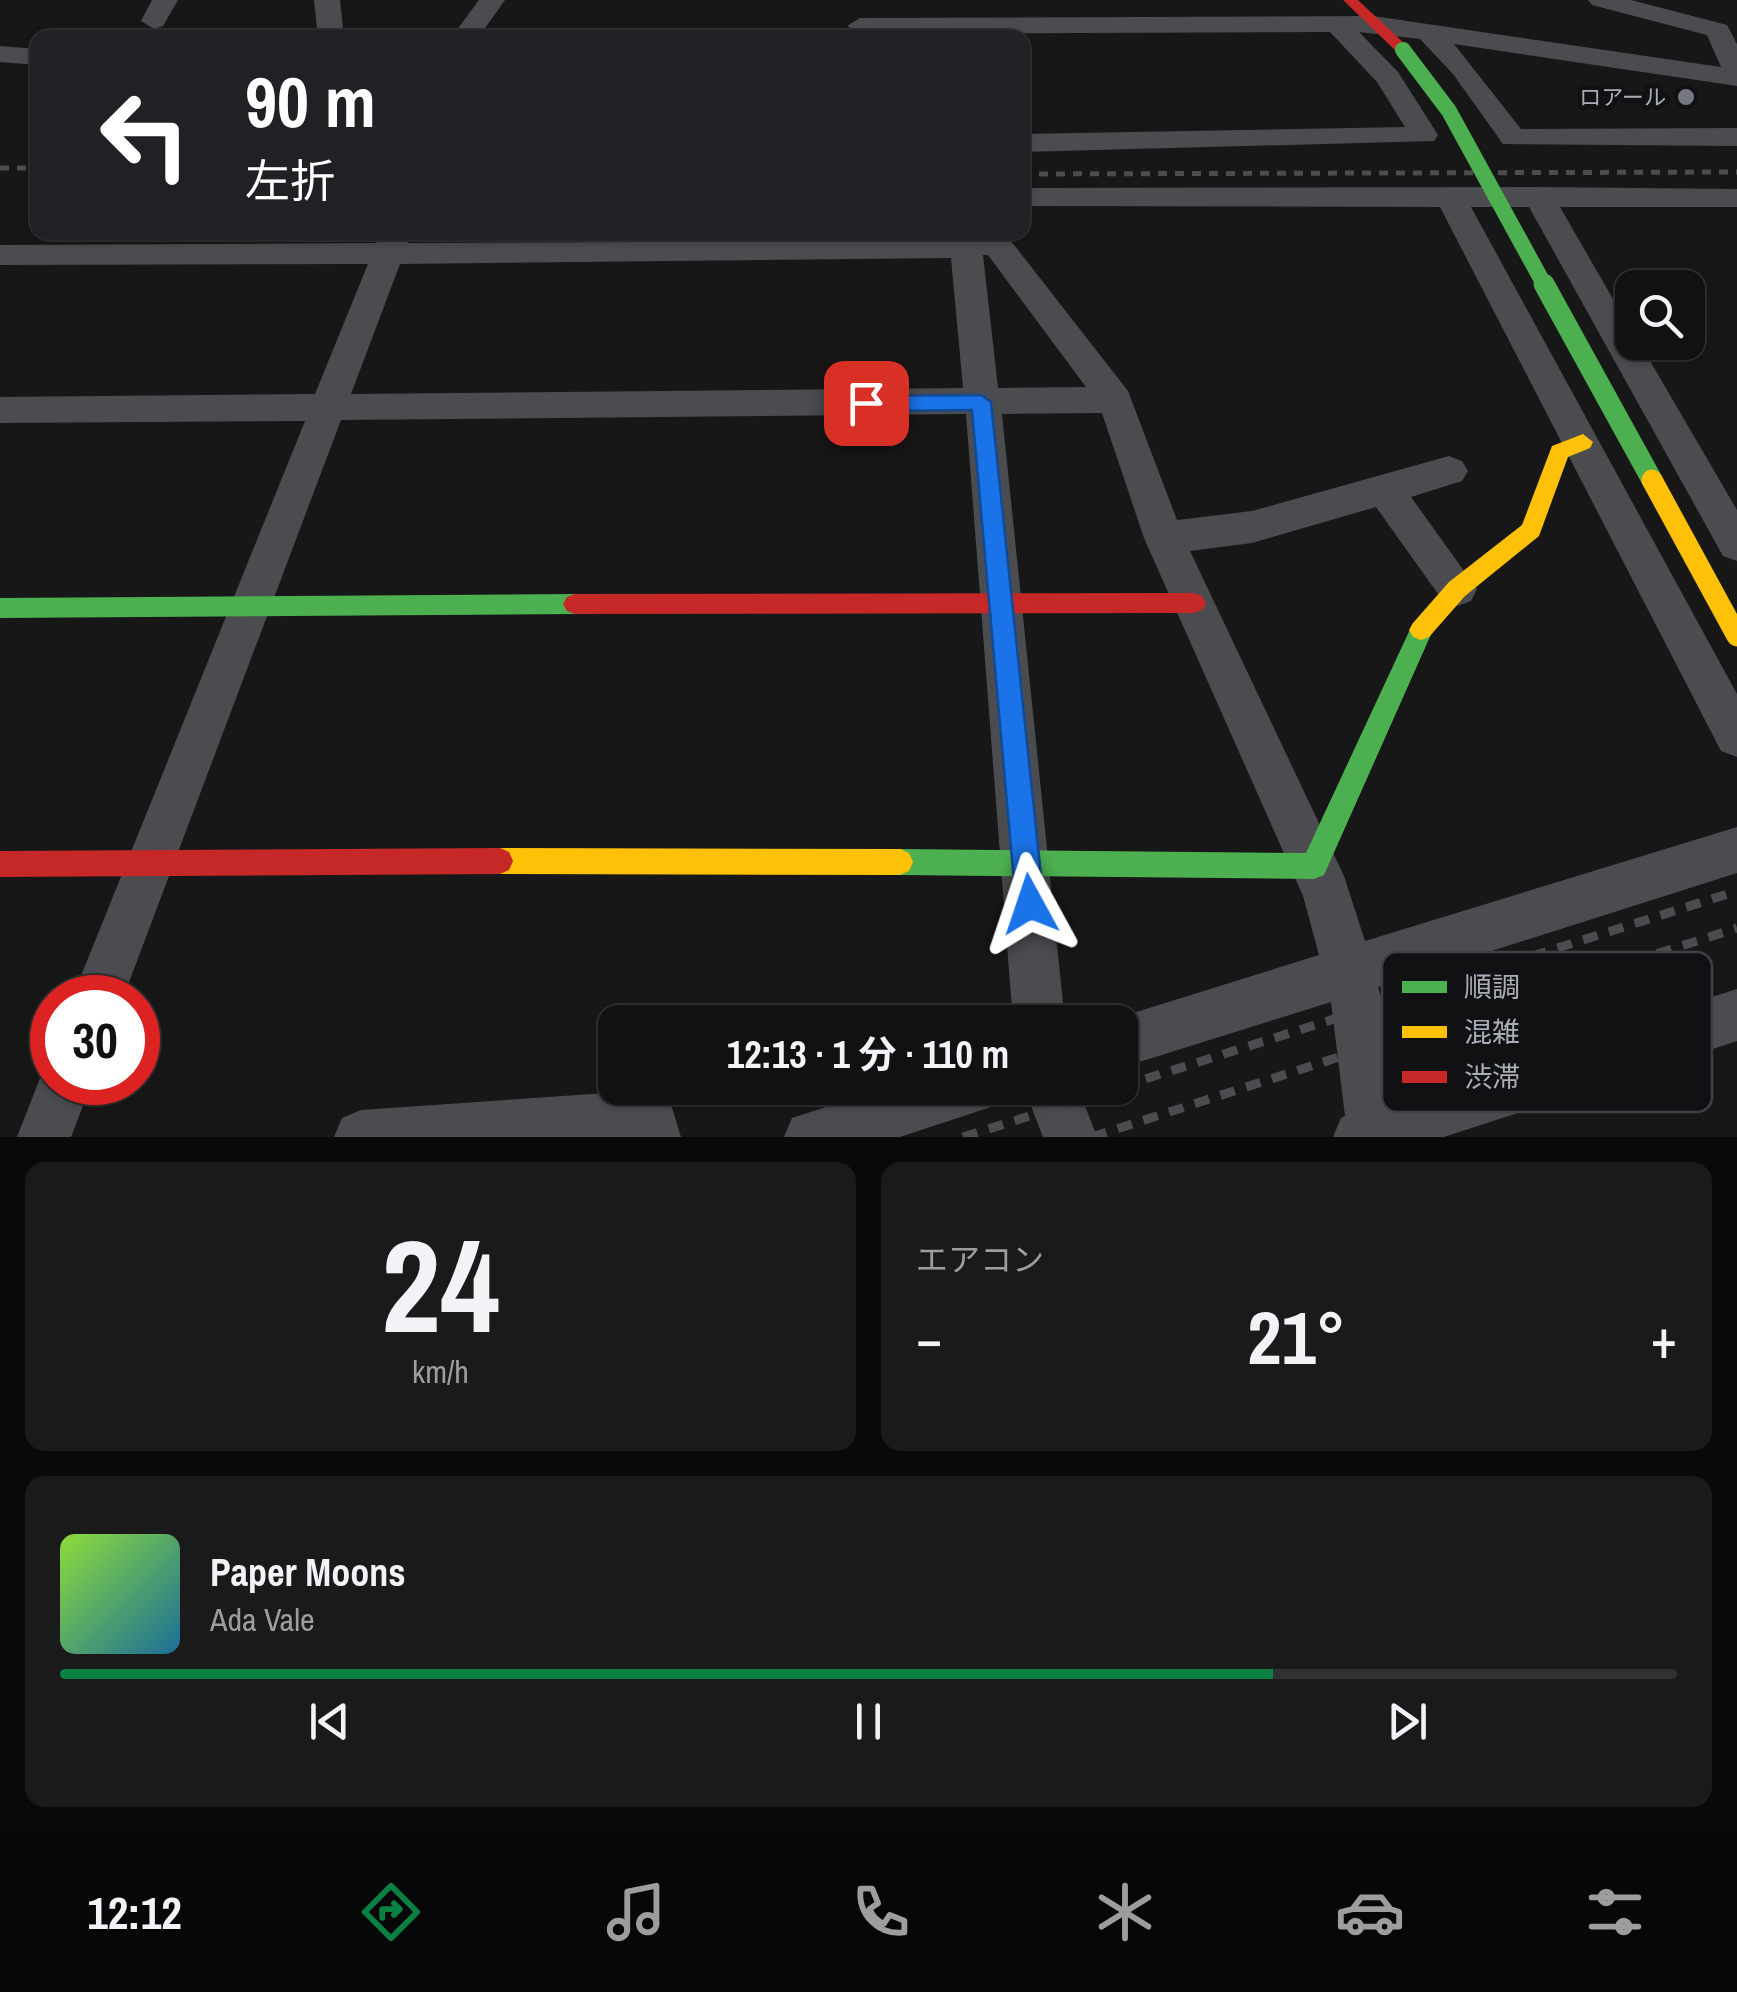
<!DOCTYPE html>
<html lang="ja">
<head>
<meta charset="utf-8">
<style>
  :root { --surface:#111; --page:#1a1a1a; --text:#f1f3f6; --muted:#9c9d9f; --line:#303131; --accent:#0b8043 }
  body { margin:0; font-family:"Archivo Narrow","Noto Sans JP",sans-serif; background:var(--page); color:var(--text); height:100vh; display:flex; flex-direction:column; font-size:38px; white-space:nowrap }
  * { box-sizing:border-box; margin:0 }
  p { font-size:32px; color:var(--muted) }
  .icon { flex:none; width:55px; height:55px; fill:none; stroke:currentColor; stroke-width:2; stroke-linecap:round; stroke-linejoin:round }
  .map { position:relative; height:1137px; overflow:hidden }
  .panel { display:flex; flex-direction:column; gap:25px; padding:25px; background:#090909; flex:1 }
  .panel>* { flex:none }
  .hud { position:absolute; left:30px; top:30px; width:1000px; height:210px; border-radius:20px; box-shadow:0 2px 8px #0004,0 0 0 2px var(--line); background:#202124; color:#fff; overflow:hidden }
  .tools { position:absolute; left:1615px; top:270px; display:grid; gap:20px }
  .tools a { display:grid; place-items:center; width:90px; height:90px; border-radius:20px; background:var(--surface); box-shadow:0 2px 8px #0004,0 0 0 2px var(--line); font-size:50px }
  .speed { position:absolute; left:30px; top:975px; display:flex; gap:20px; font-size:50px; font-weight:700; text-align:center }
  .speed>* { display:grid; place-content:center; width:130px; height:130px; border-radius:50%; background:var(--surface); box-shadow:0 2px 8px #0004,0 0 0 2px var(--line); line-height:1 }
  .speed .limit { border:15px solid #d22; background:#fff; color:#111 }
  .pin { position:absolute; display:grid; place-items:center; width:85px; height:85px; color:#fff; margin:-42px; border-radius:20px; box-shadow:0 5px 15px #0006 }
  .me { position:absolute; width:110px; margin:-55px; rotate:355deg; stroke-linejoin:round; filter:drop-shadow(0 0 8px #0008) }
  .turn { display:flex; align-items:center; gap:35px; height:210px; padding:0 50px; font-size:45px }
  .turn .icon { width:130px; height:130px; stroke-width:2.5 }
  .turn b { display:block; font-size:70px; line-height:85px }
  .big { font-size:75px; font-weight:700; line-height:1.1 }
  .panel .widget { flex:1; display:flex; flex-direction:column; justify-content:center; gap:15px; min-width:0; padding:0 35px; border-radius:20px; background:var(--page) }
  .panel .dial { align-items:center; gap:0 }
  .dial b { font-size:130px; line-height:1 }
  .song { display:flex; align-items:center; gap:30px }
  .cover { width:120px; height:120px; border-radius:15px; background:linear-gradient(135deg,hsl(90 70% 55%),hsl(200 70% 35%)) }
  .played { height:10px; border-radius:5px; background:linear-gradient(90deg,var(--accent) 75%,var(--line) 75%) }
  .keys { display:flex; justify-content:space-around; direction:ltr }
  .heat { display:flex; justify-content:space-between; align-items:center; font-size:55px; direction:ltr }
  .panel .tiles { flex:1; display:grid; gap:25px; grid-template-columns:1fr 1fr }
  .widget:last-child { grid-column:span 2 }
  .trip { position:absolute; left:598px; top:1005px; width:540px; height:100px; border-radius:20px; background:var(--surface); box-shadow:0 2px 8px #0004,0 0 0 2px var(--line); font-weight:700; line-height:100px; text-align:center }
  .dock { display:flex; height:160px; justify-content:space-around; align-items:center; background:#070707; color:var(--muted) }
  .dock .icon { width:70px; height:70px }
  .dock .active { color:var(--accent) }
  .dock b { font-size:45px; color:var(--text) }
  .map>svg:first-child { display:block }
</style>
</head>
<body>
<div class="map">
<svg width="1737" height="1137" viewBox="0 0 1737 1137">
  <rect width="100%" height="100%" fill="#171717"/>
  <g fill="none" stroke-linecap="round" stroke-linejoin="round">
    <!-- street -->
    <g fill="#4b4c50" fill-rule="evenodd">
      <path d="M152,0H178L163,26L154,29L141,21Z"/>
      <path d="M314,0H340L344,38H318Z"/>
      <path d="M479,0H505L478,38H451Z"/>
      <path d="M1588,0H1631L1727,25L1737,44V86L1454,44L1521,129L1737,128V146L1503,144L1453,74L1420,39L1359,32L1398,72L1438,135L1434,141L1022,152V134L1405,127L1377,82L1330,32L860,34L847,26L860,18L1373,16L1721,67L1707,35L1592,5Z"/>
      <path d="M0,46L38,49V65L0,62Z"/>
      <path d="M1538,187L1737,189V207H1560L1632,332V342H1639L1737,510V561L1723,556L1529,207H1471L1737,694V757L1721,751L1440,207L1022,206V188Z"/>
      <path d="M381,232H411L408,243L917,241L1004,232L1128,391L1177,520L1252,511L1449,456L1462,461L1468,471L1462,481L1411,497L1477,589L1471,601L1457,606L1443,601L1376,507L1252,543L1190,551L1344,876L1365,941L1737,827V873L1378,987L1386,1013L1397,1098L1737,989V1041L1444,1137H1333L1341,1118L1345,1116L1331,1002L1120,1068V1022H1104L1319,955L1303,896L1144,538L1102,413L1002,414L1065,1022H1013L966,414L341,420L123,998H72L305,421L0,423V397L315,394L368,264L0,265V245L376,243ZM983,255H988L1086,387L998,388ZM951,258L963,388L351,394L400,264Z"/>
      <path d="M52,1060V1082H92L71,1137H17L46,1063Z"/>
      <path d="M884,1088H999L991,1107L900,1137H784L792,1118Z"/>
      <path d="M1024,1088H1078L1097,1137H1043Z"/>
      <path d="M650,1090L669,1098L681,1137H334L342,1118L361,1110Z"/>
    </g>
    <!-- fast -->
    <g fill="#4caf50" fill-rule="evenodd">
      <path d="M575,594L583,597L587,604L583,611L575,614L0,618V598Z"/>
      <path d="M1421,620L1429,623L1433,630L1324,875L1314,879L900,875L891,871L887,862L891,853L900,849L1306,853L1413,623Z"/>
    </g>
    <!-- slow -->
    <g fill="#ffc107" fill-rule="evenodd">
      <path d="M1583,434L1593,442L1590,448L1568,457L1539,536L1465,596L1429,637L1421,640L1413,637L1409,630L1413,623L1449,582L1522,525L1552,446Z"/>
      <path d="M500,848L900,849L909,853L913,862L909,871L900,875L500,874L491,870L487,861L491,852Z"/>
    </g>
    <!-- jam -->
    <g fill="#c62828" fill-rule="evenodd">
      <path d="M1343,0H1358L1408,47V53H1398Z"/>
      <path d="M1194,593L1202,596L1206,603L1202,610L1194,613L575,614L567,611L563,604L567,597L575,594Z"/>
      <path d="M500,848L509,852L513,861L509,870L500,874L0,877V851Z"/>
    </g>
    <!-- rail-far1 -->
    <g stroke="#4b4c4f" stroke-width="5" stroke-dasharray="9 8" stroke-linecap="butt">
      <path d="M0,168H38"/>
      <path d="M1022,174L1737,172"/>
    </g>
    <!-- rail -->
    <g stroke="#4b4c4f" stroke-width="9" stroke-dasharray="15 12" stroke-linecap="butt">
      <path d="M1120,1087L1737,891"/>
      <path d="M963,1137L1118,1088"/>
      <path d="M1092,1137L1737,928"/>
    </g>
    <!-- fast-bridge-far1 -->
    <path stroke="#4caf50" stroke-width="16" d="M1403,50L1449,111L1545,286"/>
    <!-- fast-bridge -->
    <path stroke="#4caf50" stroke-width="21" d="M1544,284L1652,480"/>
    <!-- slow-bridge -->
    <path stroke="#ffc107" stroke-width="21" d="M1652,480L1737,636"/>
  </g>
  <!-- route -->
  <path fill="#1a73e8" stroke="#114b97" stroke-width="2.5" d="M981,395L991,402L1044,904L1040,913L1030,917L1020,913L1016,904L972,410L866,411L856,403L866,396Z"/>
  <!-- markers -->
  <circle fill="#757880" stroke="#111113" stroke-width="4" cx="1686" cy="97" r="10"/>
  <g text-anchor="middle" stroke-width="10" stroke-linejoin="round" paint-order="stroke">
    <!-- far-poi labels -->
    <g font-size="22" fill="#a8adb8" stroke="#111113" text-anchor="end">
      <text x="1666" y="105">ロアール</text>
    </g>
  </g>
  <!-- legend -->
  <rect x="1382" y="952" width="330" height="160" rx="15" fill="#111113" stroke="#3e4045" stroke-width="2.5"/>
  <rect x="1402" y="981" width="45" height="12" fill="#4caf50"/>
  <rect x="1402" y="1026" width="45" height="12" fill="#ffc107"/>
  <rect x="1402" y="1071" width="45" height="12" fill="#c62828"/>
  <g font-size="28" fill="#a8adb8">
    <text x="1464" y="997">順調</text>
    <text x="1464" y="1042">混雑</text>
    <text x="1464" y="1087">渋滞</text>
  </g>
</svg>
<div class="tools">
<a><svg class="icon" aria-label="search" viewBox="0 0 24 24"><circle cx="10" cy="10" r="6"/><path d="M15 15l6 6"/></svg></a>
</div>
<div class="speed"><div class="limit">30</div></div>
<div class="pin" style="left:866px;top:403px;background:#d93025"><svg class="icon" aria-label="arrive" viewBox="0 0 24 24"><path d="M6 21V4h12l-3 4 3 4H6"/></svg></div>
<svg class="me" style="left:1030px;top:904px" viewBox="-20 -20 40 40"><path d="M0-17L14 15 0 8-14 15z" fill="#1a73e8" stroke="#fff" stroke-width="4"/></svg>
<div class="trip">12:13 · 1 分 · 110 m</div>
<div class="hud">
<div class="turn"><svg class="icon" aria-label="left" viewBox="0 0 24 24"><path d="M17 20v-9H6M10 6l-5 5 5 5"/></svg><div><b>90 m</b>左折</div></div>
</div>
</div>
<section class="panel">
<div class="tiles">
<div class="widget dial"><b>24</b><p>km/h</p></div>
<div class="widget"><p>エアコン</p>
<div class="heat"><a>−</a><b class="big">21°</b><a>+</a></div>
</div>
<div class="widget">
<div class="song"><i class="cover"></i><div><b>Paper Moons</b><p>Ada Vale</p></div></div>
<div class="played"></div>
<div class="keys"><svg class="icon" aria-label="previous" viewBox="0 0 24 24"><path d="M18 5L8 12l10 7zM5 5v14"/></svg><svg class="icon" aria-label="pause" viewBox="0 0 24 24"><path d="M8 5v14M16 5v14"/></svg><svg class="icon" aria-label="next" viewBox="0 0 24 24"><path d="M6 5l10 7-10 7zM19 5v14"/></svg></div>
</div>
</div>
</section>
<nav class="dock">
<b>12:12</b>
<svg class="icon active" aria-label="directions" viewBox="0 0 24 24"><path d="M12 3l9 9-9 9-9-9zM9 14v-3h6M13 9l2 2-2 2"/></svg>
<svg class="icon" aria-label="music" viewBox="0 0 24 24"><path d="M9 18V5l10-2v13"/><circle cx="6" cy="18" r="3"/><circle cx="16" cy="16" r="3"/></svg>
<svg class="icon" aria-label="phone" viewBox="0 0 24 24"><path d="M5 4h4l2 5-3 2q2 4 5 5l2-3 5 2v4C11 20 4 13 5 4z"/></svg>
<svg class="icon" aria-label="climate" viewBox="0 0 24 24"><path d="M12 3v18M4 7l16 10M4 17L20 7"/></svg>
<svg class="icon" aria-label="car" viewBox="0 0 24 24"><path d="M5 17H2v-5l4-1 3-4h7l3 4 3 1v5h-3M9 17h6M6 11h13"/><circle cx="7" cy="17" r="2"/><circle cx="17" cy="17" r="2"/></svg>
<svg class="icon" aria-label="filters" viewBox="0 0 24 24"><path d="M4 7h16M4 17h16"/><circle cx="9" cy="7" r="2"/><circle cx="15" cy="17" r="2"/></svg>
</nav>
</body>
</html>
